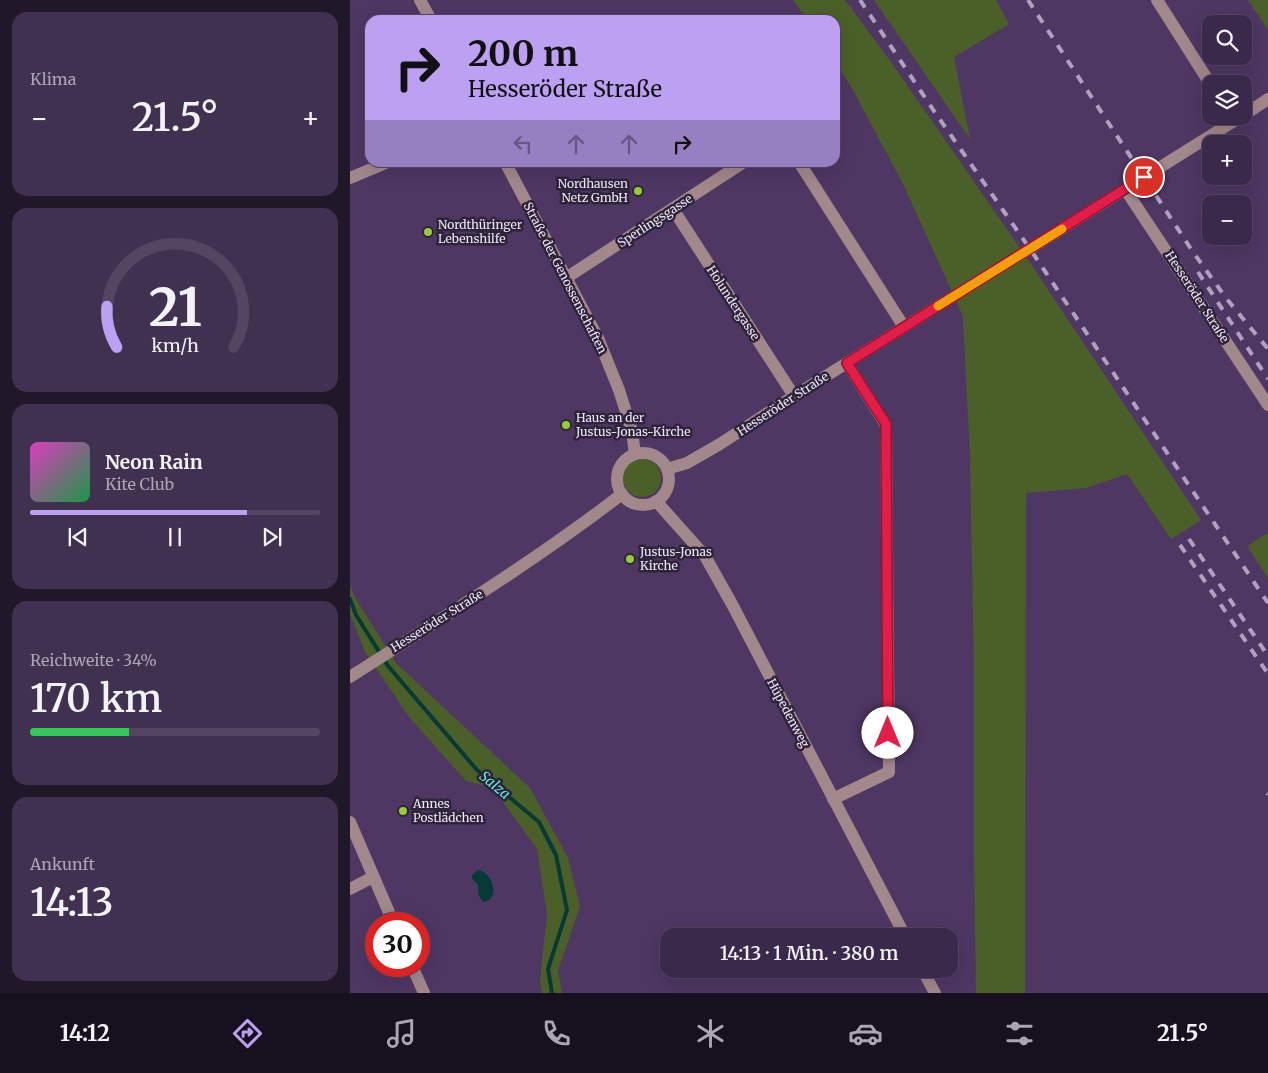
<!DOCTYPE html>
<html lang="de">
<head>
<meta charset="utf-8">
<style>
  :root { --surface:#3a294a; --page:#413151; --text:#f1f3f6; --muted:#aba6b5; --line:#544562; --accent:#bca0f2 }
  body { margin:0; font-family:Merriweather,serif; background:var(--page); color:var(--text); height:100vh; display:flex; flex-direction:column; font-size:19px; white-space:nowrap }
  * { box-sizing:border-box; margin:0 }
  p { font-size:16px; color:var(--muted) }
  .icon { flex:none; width:28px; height:28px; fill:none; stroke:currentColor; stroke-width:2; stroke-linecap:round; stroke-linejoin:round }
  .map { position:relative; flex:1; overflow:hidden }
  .drawer { display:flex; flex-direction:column; gap:12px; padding:12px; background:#201729; width:350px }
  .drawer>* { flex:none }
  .top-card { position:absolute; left:15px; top:15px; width:475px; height:152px; border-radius:15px; box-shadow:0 5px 20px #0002,0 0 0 1px var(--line); background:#bca0f2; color:#111; overflow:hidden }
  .controls { position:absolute; left:852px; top:15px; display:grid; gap:10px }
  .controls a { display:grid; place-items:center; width:50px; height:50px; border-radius:10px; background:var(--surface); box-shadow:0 5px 20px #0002,0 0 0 1px var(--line); font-size:25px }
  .speed { position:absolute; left:15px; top:912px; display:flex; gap:10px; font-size:25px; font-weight:700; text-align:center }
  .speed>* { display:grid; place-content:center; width:65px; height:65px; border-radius:50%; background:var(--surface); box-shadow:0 5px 20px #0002,0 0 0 1px var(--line); line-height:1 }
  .speed .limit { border:8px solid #d22; background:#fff; color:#111 }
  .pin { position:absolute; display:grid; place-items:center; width:42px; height:42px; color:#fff; margin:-21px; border:2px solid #fff; border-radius:50%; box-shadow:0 1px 5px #0007 }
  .me { position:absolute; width:55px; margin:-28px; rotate:0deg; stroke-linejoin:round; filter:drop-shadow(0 0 4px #0008) }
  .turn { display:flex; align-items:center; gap:18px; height:105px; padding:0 20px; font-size:22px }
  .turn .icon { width:65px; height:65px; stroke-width:2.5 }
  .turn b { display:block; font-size:35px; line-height:42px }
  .lanes { display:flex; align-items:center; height:48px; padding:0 20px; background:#0003; justify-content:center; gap:25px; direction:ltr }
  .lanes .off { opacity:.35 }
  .big { font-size:38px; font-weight:600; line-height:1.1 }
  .drawer .widget { flex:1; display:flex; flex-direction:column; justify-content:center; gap:8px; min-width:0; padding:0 18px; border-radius:15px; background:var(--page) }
  .drawer .dial { align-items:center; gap:0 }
  .dial svg { height:130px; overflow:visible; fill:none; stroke:var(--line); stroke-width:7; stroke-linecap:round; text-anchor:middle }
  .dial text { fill:var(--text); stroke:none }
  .song { display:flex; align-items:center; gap:15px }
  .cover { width:60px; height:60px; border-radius:8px; background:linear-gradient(135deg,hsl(310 70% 55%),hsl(140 70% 35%)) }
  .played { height:5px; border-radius:2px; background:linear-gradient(90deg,var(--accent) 75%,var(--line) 75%) }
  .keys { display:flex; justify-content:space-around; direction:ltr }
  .heat { display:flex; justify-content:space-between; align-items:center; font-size:28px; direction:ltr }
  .charge { height:8px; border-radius:4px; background:linear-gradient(90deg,#34c759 34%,var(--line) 0) }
  .trip { position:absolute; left:310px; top:928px; width:298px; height:50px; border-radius:15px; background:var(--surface); box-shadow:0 5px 20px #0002,0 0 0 1px var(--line); font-weight:600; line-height:50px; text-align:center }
  .dock { display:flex; height:80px; justify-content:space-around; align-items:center; background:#17101e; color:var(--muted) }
  .dock .icon { width:35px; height:35px }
  .dock .current { color:var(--accent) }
  .dock b { font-size:22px; color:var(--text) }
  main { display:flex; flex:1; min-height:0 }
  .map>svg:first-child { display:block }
</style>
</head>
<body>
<main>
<section class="drawer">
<div class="widget"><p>Klima</p>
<div class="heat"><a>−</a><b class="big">21.5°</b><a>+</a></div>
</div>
<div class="widget dial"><svg viewBox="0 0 100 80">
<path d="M14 69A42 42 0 1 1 86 69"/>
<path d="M14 69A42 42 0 0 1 8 44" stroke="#bca0f2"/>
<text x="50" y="56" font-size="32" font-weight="700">21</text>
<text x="50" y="72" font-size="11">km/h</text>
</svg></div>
<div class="widget">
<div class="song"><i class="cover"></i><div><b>Neon Rain</b><p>Kite Club</p></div></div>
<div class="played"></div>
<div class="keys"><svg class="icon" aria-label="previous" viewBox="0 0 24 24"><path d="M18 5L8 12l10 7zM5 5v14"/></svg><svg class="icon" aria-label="pause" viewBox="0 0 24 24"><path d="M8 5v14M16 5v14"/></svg><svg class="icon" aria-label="next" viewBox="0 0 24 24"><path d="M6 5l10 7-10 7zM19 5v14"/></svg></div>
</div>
<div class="widget"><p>Reichweite · 34%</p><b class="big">170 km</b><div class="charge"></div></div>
<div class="widget"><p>Ankunft</p><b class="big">14:13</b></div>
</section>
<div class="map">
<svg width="918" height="993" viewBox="0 0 918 993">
  <rect width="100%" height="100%" fill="#4e3763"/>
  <!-- green -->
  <g fill="#4b6028">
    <path d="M443,0H495L541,62L681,264L851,520L821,539L777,474L736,488L676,493L675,993H626L624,858V669L620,456L613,319L610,309L553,184L502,88L485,62V20H457Z"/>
    <path d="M524,0H646L659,24L604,57L620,139Z"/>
    <path d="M898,0H918V30Z"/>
    <circle cx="292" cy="478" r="19"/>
    <path d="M918,533V578L897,546Z"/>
    <path d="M0,585L4,596L46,663L180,788L218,858L230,906L208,971L212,993H192L190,980L197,914L187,849L143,788L116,781L59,717L15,652L0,614Z"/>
  </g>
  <!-- water -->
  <path fill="#053a36" d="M128,870C143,872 151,900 133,902C128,896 128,892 128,885C121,878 119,876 128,870Z"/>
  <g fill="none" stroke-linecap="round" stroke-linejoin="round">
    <!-- stream -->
    <path stroke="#053a36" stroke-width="4" d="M0,599L6,615L38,666L127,770L189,822L206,855L217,910L198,969L202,993"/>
    <!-- minor -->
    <g stroke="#a2878b" stroke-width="12">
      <path d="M70,0L81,20"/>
      <path d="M807,0L861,85"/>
      <path d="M894,115L918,99"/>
      <path d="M155,162L248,338L269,390L282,431L285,454"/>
      <path d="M449,162L554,327"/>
      <path d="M0,178L38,162"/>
      <path d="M775,189L918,405"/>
      <path d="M323,209L444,396"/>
      <path d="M216,278L394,162"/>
      <circle cx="293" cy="479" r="26"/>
      <path d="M317,469L337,463L370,444L444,396L892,116"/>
      <path d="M306,501L355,556L383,606L555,936"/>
      <path d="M0,677C92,618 185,561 272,494"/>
      <path d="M483,799L539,772L536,425L497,363"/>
      <path d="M0,822L44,924"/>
      <path d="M0,889L23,877"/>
      <path d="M62,966L74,993"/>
      <path d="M572,969L585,993"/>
    </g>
    <!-- rail -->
    <g stroke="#b0a1c0" stroke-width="4" stroke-dasharray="9 9" stroke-linecap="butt">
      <path d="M510,0L584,111L680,249L918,603"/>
      <path d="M678,0L843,252L876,298L918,349"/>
      <path d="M848,272L918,379"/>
      <path d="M839,539L918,656"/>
      <path d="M830,545L918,674"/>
      <path d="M917,793L918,794"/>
    </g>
  </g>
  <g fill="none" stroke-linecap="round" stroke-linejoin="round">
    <defs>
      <path id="route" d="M538,733L536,424L497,363L794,177"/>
    </defs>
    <!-- route casing -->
    <use href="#route" stroke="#92132f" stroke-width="12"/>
    <!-- route -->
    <use href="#route" stroke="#e11d48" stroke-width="9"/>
    <!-- slow -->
    <path stroke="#f59e0b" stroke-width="9" d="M588,306L712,229"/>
  </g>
  <!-- markers -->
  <g fill="#98cb36" stroke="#2e2438" stroke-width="2">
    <circle cx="288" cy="191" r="5"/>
    <circle cx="78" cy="232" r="5"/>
    <circle cx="216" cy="425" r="5"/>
    <circle cx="280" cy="559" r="5"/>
    <circle cx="53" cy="811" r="5"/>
  </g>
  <g text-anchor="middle" stroke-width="5" stroke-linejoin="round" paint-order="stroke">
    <!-- poi labels -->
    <g font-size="12" fill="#f0e6fc" stroke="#2e2438" text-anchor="start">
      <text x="278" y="188" text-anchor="end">Nordhausen<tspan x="278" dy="14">Netz GmbH</tspan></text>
      <text x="88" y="229">Nordthüringer<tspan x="88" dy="14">Lebenshilfe</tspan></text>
      <text x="226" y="422">Haus an der<tspan x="226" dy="14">Justus-Jonas-Kirche</tspan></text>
      <text x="290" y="556">Justus-Jonas<tspan x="290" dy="14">Kirche</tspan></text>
      <text x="63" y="808">Annes<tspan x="63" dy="14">Postlädchen</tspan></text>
    </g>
    <!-- street labels -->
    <g font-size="12" fill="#f0e6fc" stroke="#2e2438">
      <text transform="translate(305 221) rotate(-33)" y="4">Sperlingsgasse</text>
      <text transform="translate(215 278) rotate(63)" y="4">Straße der Genossenschaften</text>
      <text transform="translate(847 297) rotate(57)" y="4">Hesseröder Straße</text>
      <text transform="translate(383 303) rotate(57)" y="4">Holundergasse</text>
      <text transform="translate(433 404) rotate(-33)" y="4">Hesseröder Straße</text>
      <text transform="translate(87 621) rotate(-32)" y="4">Hesseröder Straße</text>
      <text transform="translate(438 713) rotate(62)" y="4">Hüpedenweg</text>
    </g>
    <!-- water labels -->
    <g font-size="14" font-style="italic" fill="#5bf2e5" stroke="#2e2438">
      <text transform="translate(145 785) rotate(40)" y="5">Salza</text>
    </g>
  </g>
</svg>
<div class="controls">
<a><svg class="icon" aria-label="search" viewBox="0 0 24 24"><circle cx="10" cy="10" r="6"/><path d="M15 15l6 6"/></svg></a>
<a><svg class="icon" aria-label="layers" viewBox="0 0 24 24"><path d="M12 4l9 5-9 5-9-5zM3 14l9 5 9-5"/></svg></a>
<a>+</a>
<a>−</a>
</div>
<div class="speed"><div class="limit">30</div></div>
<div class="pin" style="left:794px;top:177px;background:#d93025"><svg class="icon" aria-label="arrive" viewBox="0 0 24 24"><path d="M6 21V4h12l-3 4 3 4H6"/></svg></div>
<svg class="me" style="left:538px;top:733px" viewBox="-20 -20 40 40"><circle r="19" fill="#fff"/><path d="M0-13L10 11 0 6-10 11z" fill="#e11d48"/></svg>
<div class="trip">14:13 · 1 Min. · 380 m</div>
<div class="top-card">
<div class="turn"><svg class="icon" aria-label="right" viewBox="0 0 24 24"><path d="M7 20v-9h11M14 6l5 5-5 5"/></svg><div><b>200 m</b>Hesseröder Straße</div></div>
<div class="lanes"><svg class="icon off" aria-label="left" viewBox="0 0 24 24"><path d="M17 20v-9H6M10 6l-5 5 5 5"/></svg><svg class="icon off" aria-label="ahead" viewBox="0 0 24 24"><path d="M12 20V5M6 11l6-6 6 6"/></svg><svg class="icon off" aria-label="ahead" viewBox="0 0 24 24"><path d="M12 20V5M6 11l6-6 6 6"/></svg><svg class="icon" aria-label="right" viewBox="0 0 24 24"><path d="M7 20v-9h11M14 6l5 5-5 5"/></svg></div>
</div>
</div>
</main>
<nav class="dock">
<b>14:12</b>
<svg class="icon current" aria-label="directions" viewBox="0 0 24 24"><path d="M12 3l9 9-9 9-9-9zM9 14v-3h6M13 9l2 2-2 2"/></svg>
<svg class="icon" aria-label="music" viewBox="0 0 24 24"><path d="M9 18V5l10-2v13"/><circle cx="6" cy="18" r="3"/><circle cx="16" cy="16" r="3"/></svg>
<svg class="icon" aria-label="phone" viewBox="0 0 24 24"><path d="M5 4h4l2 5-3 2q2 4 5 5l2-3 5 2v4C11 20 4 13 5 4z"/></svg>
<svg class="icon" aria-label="climate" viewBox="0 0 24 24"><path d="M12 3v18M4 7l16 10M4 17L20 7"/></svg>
<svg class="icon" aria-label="car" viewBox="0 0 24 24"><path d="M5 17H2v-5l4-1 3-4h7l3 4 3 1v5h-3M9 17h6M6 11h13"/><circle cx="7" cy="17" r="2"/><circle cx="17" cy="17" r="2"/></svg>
<svg class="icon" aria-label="filters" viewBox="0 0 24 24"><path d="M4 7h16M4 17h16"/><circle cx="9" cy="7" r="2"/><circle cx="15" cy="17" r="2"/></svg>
<b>21.5°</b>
</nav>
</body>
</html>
